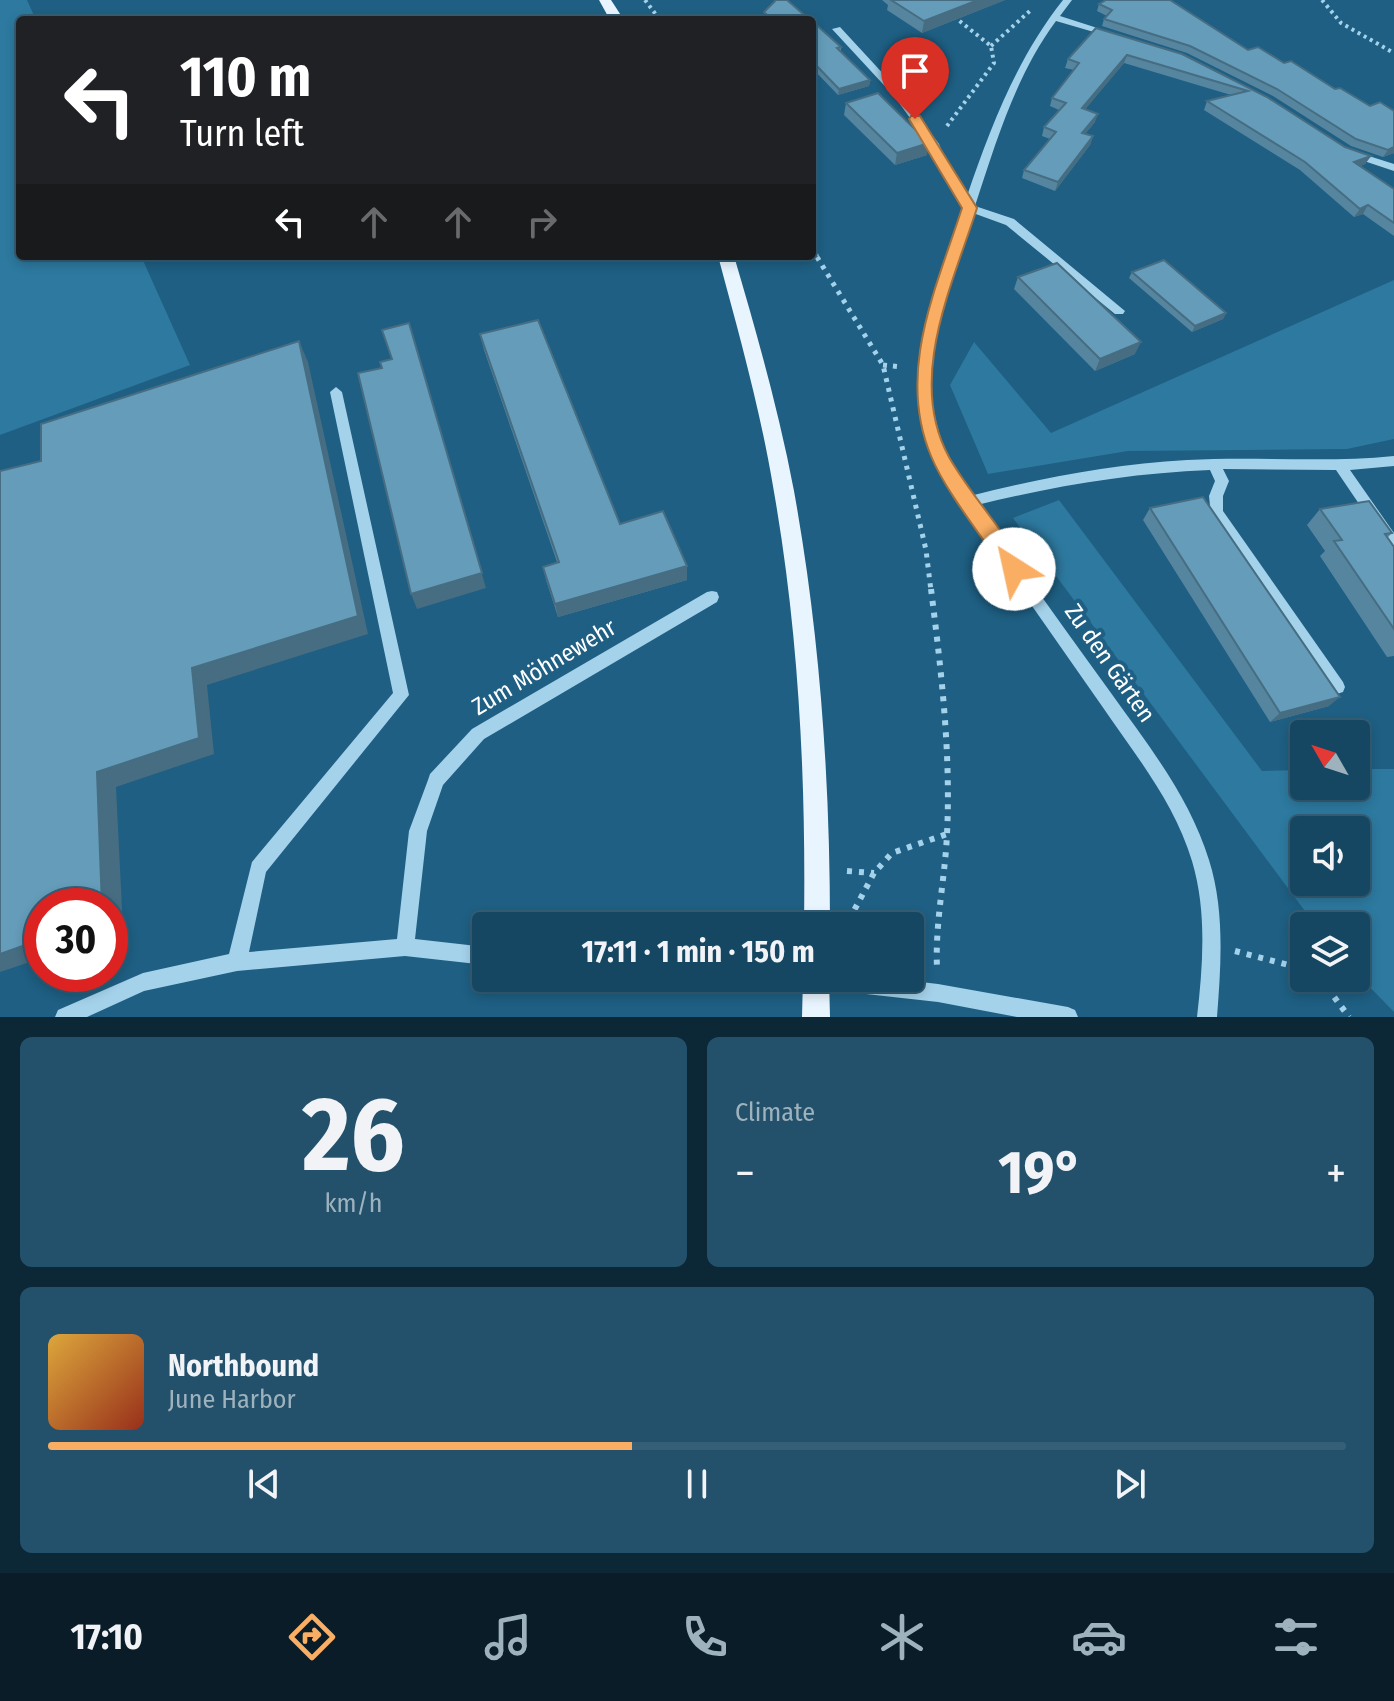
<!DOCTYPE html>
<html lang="en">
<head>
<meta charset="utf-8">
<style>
  :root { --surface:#164762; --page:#23516b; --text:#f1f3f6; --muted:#9eb2be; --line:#355f77; --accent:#f9ae63 }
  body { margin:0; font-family:"Fira Sans Condensed",sans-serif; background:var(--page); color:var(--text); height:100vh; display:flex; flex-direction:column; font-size:30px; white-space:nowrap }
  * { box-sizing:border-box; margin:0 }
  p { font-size:26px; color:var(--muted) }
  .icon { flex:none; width:44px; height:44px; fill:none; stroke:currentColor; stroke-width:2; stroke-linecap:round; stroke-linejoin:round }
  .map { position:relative; height:1017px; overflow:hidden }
  .side { display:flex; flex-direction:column; gap:20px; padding:20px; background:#0c2736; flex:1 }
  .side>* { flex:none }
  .hud { position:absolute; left:16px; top:16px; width:800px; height:244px; border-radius:8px; box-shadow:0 4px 12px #0003,0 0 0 2px var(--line); background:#202124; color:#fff; overflow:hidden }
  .needle { width:52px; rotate:309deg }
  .tools { position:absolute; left:1290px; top:720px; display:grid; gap:16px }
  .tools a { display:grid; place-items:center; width:80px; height:80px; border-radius:8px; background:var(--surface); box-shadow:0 4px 12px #0003,0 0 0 2px var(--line); font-size:40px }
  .speed { position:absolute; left:24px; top:888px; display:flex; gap:16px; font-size:40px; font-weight:700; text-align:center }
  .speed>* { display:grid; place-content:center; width:104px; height:104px; border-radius:50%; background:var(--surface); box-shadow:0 4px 12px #0003,0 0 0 2px var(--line); line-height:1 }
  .speed .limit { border:12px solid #d22; background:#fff; color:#111 }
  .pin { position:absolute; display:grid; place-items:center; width:68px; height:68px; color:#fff; margin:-82px -34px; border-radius:50% 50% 50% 0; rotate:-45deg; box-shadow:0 0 8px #0007 }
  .pin .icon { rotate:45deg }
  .me { position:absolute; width:88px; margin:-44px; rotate:325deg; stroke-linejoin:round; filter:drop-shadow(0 0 6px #0008) }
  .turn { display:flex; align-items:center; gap:28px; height:168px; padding:0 32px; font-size:36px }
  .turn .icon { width:104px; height:104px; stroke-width:2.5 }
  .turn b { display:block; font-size:56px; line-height:68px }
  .lanes { display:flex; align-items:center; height:76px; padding:0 32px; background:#0003; justify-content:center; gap:40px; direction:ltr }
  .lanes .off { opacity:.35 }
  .big { font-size:60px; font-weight:700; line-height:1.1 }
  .side .card { flex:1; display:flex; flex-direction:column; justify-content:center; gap:12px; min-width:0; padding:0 28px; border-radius:12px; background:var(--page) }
  .side .dial { align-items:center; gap:0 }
  .dial b { font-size:104px; line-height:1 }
  .song { display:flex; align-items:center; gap:24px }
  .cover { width:96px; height:96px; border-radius:12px; background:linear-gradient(135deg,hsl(40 70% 55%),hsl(10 70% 35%)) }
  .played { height:8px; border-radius:4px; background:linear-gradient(90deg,var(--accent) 45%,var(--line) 45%) }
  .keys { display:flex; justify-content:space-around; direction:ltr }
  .heat { display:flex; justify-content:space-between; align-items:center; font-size:44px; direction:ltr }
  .side .tiles { flex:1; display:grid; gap:20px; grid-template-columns:1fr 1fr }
  .card:last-child { grid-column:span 2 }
  .trip { position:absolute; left:472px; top:912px; width:452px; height:80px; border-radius:8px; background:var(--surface); box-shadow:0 4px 12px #0003,0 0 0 2px var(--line); font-weight:700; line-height:80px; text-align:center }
  .tabs { display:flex; height:128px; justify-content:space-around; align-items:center; background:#091c27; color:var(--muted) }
  .tabs .icon { width:56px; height:56px }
  .tabs .current { color:var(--accent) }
  .tabs b { font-size:36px; color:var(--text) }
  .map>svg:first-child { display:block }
</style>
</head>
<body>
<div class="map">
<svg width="1394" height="1017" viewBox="0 0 1394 1017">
  <rect width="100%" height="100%" fill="#1e5f83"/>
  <!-- green -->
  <g fill="#2d799f" fill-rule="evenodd">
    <path d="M0,0H27L36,20H20V256H141L190,365L0,435Z"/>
    <path d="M1394,280V439L1347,449L1128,451L988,474L950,385L974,342L1051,433Z"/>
    <path d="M1059,500L1262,771L1304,770V786H1356V769H1394V1012L1356,973V926H1316L1013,518ZM1304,830H1356V882H1304Z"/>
  </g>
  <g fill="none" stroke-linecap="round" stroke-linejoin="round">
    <!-- path-far2 -->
    <g stroke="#a4d2ea" stroke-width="4" stroke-dasharray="3 4" stroke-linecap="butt">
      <path d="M645,0L660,20"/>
      <path d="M1322,0L1341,23L1394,53"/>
      <path d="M991,46L1032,9"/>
      <path d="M947,126L994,63L991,46L952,15"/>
      <path d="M812,248L819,259"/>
    </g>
    <!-- path-far1 -->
    <g stroke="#a4d2ea" stroke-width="5" stroke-dasharray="4 6" stroke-linecap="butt">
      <path d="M817,257L883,365L926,550L931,591"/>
      <path d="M883,365L902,367"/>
    </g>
    <!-- path -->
    <g stroke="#a4d2ea" stroke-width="6" stroke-dasharray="5 7" stroke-linecap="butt">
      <path d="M931,589C941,669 951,752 947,834C945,879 935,922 937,968"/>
      <path d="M847,871L874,873"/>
      <path d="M849,920L874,873L892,853L947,834"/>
      <path d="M1235,951L1304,969"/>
      <path d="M1320,978L1349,1017"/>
    </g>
    <!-- minor -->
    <g fill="#a4d2ea" fill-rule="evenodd">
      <path d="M1063,0H1072L1060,16L1116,34L1111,37L1056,21C1016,75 996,142 975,206L1014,219L1125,311L1123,314H1115L1006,225L973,213C937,322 901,389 970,496C1041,478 1113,464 1187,460C1256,456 1325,463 1394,456V466L1350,470L1394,533V550L1389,548L1336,470L1223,469L1229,481L1223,496V511L1343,682L1345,687L1343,692L1337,694L1331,692L1211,516L1209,496L1215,481L1210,470C1131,473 1054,486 977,505C1021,568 1066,631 1111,693C1149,746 1190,798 1209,860C1225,911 1221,965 1217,1017H1197C1203,965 1207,911 1192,861C1175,804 1137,757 1104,709C1067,656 1030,603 993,550C958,501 921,451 918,388C915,326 945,265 964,207L940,171L929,144L894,96L832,29L840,27L900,92L939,144L950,171L967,196C991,126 1017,58 1063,0Z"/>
      <path d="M1350,150L1394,164V171L1346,155V151Z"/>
      <path d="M336,387L342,392L409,695L266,872L249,952L397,939L409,831L428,780L430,774L472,729L707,592L712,591L717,592L719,597L717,602L484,739L443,785L427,831L415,939L486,947V965L405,956L237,971L144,991L87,1017H55L58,1010L143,973L229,954L252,862L393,693L330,392Z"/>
      <path d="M794,978H887L938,984L1068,1007L1075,1010L1078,1017H1017L938,1002L803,987L796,985Z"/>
    </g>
    <!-- major -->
    <g fill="#e8f5fe" fill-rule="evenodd">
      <path d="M599,0H611L624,20H610Z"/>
      <path d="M718,256H734C757,334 779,412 794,491C820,635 830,780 830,926H804C806,780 799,635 774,492C761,412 739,334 718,256Z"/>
      <path d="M803,978H829L830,1017H802Z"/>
    </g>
  </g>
  <!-- wall -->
  <g fill="#56869f">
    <path d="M882,0H1005L922,33L887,10L888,5Z"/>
    <path d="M1099,4L1248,50L1284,63L1370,106L1394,111V153L1383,157L1351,146L1273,96L1187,53L1102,26L1104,19L1107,16L1097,11Z"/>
    <path d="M764,12L810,20H766L764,18Z"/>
    <path d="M812,21L841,47V52L870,80L869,86L838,95L812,68Z"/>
    <path d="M1096,28L1182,54L1345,147L1371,156L1365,164L1360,166L1394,189V236L1363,214L1354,217L1300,170L1204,110L1207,101L1231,95L1124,63L1085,109L1095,122L1085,134L1093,136L1090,145L1055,191L1022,178L1024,170L1050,139L1042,136L1044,127L1059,110L1050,106L1052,98L1074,70L1065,68L1068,59Z"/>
    <path d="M846,103L927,155L895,165L844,115Z"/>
    <path d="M1132,272L1226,313L1223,319L1192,332L1129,278Z"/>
    <path d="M1018,277L1135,354L1095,371L1014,289Z"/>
    <path d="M480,334L620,524L687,580L558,617L546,580L543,567L557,562L484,350Z"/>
    <path d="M1150,508L1329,706L1270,722L1143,520Z"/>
    <path d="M1320,509L1392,533L1387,538L1394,547V656L1387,657L1320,556L1325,551L1307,525Z"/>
  </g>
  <!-- shaded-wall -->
  <g fill="#466d82">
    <path d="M978,0H1005L922,33L924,21Z"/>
    <path d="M1127,55L1124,63L1079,117L1082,108Z"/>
    <path d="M870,80L869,86L838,95L839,89Z"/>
    <path d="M1098,114L1095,122L1079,141L1082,133Z"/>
    <path d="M1093,136L1090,145L1055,191L1058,182Z"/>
    <path d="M929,143L927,155L895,165L897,153Z"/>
    <path d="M1394,147V153L1383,157L1388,150Z"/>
    <path d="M1371,156L1365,164L1349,171L1354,162Z"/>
    <path d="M1368,205L1363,214L1354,217L1360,209Z"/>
    <path d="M1226,313L1223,319L1192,332L1195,326Z"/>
    <path d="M409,323L486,588L417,609L411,594Z"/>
    <path d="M299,341L308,362L368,634L207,685L214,754L116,787L123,929L110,933V906H102L97,772L192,668Z"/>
    <path d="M1141,342L1135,354L1095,371L1100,359Z"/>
    <path d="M687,566V580L558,617L555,604Z"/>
    <path d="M1340,697L1329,706L1270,722L1280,713Z"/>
    <path d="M42,939V958L0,972V954Z"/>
  </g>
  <!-- building -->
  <g fill="#649cb9" stroke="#466d82" stroke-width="2">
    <path d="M776,0H787L810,20H772L764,12Z"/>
    <path d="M891,0H978L924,21Z"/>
    <path d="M1106,0H1170L1248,50L1258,47L1284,63L1291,61L1335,89L1340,88L1370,106L1380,102L1394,111V147L1388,150L1356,139L1277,89L1190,46L1104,19L1112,10L1099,4Z"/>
    <path d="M812,21L841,47L837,48L870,80L839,89L812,61Z"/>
    <path d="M1096,28L1182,54L1267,97L1345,147L1371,156L1354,162L1394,189V223L1368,205L1360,209L1305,162L1207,101L1248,91L1127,55L1082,108L1098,114L1082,133L1093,136L1058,182L1024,170L1056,132L1044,127L1066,103L1052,98L1079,63L1068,59Z"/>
    <path d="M878,93L929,143L897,153L846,103Z"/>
    <path d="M1164,260L1226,313L1195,326L1132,272Z"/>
    <path d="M1057,263L1141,342L1100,359L1018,277Z"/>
    <path d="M538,320L620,524L663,511L687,566L555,604L543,567L559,562L480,334Z"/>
    <path d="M409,323L482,573L411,594L358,373L382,368L380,362L392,359L382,330Z"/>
    <path d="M299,341L358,616L192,668L199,738L97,772L102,906H42V939L0,954V471L41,461V424Z"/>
    <path d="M1203,497L1340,697L1280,713L1150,508Z"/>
    <path d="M1369,501L1392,533L1385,534L1394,547V629L1334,541L1342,540L1320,509Z"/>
  </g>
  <!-- route -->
  <path fill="#f9ae63" stroke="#a27140" stroke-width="2" d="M911,116H920L977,208C953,284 906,379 949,457C971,496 1004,529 1024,569L1014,577L1008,575C986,542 945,491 931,456C896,372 936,289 962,208L909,119Z"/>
  <g text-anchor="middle" stroke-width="8" stroke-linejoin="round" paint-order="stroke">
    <!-- street labels -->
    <g font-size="24" fill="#fff" stroke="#1e5f83">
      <text transform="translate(1110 663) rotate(55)" y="8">Zu den Gärten</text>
      <text transform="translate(544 667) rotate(-31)" y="8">Zum Möhnewehr</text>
    </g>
  </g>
</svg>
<div class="tools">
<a><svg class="needle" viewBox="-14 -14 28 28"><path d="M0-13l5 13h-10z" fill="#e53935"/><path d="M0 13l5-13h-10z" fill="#9eb2be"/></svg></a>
<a><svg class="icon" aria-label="sound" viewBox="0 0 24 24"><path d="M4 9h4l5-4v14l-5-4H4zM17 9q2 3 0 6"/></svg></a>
<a><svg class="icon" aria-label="layers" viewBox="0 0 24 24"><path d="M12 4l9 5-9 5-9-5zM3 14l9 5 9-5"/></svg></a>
</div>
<div class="speed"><div class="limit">30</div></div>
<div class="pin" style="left:915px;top:119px;background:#d93025"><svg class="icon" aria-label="arrive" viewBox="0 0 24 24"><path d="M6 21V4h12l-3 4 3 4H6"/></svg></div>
<svg class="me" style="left:1014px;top:569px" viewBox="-20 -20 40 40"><circle r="19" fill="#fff"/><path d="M0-13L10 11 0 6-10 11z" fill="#f9ae63"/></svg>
<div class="trip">17:11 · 1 min · 150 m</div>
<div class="hud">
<div class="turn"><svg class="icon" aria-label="left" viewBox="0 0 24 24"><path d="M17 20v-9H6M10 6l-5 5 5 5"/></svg><div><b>110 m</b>Turn left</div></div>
<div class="lanes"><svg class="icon" aria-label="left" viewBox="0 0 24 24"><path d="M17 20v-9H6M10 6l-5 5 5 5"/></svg><svg class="icon off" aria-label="ahead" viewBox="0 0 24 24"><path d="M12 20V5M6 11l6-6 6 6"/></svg><svg class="icon off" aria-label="ahead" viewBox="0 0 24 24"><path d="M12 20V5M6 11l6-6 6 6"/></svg><svg class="icon off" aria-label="right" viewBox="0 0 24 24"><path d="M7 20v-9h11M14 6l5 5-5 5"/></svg></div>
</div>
</div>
<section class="side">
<div class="tiles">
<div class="card dial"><b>26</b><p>km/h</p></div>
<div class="card"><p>Climate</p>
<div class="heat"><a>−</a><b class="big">19°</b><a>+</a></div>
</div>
<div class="card">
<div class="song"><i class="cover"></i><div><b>Northbound</b><p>June Harbor</p></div></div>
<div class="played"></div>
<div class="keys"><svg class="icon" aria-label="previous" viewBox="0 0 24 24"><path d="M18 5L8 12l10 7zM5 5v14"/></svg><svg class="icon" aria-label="pause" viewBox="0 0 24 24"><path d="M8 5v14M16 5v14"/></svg><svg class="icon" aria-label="next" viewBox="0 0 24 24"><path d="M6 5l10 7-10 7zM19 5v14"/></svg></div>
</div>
</div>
</section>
<nav class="tabs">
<b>17:10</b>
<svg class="icon current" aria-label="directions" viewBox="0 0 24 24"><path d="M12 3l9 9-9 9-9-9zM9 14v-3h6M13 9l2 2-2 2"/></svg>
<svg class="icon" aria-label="music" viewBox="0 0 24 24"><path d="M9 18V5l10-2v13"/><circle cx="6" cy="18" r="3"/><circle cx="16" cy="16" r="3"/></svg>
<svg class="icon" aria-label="phone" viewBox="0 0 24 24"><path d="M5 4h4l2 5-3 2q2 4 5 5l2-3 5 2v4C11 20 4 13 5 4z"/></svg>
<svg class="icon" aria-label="climate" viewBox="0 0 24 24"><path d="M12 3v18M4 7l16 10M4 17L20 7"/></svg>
<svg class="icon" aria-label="car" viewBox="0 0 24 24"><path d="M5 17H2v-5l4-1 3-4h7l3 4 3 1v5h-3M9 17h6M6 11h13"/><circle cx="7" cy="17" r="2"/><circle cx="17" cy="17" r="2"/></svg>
<svg class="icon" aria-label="filters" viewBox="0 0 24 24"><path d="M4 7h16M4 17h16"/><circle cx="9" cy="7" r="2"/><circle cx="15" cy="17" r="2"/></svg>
</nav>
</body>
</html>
